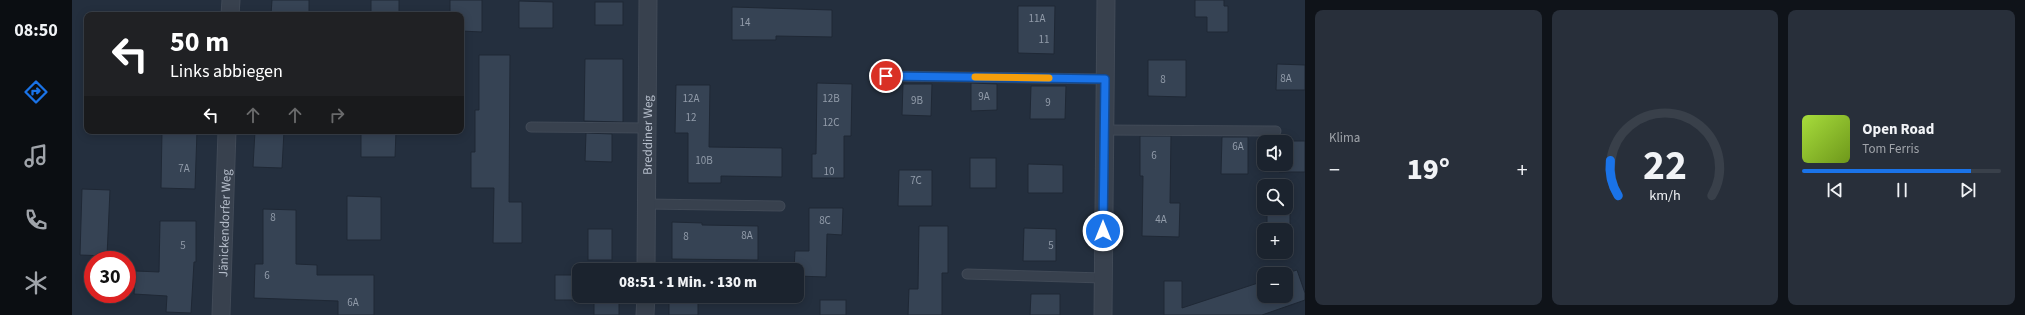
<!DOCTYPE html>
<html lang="de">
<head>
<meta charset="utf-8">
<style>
  :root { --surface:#1b232e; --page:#282f3a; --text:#f1f3f6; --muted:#a0a4aa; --line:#39404a; --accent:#1a73e8 }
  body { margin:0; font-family:"Source Sans 3",sans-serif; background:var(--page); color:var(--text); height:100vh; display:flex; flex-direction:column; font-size:15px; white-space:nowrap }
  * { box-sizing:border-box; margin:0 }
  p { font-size:13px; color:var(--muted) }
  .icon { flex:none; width:22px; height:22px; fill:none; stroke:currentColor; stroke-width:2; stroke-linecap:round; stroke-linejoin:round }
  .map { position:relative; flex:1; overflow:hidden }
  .drawer { display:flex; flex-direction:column; gap:10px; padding:10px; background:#0f1319; width:720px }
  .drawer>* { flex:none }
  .top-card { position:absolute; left:12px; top:12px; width:380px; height:122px; border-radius:8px; box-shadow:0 2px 10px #0003,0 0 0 1px var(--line); background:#202124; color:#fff; overflow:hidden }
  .buttons { position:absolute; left:1185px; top:135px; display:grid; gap:8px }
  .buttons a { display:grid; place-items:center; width:36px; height:36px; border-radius:8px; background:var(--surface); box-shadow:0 2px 10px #0003,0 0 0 1px var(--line); font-size:20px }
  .speed { position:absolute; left:12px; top:251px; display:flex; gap:8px; font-size:20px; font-weight:700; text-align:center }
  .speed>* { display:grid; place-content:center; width:52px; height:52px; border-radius:50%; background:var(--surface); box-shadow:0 2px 10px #0003,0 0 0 1px var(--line); line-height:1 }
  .speed .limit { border:6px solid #d22; background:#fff; color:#111 }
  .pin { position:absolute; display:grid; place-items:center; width:34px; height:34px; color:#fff; margin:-17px; border:2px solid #fff; border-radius:50%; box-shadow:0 1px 4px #0007 }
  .me { position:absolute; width:44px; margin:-22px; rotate:0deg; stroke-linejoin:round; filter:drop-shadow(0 0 3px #0008) }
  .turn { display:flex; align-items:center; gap:14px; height:84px; padding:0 20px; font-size:18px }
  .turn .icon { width:52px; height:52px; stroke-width:2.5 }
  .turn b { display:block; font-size:28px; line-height:34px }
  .lanes { display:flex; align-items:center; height:38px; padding:0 20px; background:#0003; justify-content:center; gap:20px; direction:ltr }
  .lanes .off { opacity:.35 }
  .big { font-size:30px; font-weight:800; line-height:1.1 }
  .drawer .tile { flex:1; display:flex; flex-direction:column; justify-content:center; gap:6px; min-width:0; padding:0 14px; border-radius:8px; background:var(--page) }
  .drawer .dial { align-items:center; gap:0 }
  .dial svg { height:104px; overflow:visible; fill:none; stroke:var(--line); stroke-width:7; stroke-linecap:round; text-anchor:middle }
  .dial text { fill:var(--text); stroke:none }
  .song { display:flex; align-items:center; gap:12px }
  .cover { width:48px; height:48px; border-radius:6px; background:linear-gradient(135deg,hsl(80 70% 55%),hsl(80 70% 35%)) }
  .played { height:4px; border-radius:2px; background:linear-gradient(90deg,var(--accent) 85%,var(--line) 85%) }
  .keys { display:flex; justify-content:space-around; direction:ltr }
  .heat { display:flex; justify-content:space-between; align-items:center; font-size:22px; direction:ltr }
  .drawer .tiles { flex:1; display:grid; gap:10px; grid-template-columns:repeat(3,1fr) }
  .trip { position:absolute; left:500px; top:263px; width:232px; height:40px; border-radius:8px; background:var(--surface); box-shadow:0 2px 10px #0003,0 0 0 1px var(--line); font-weight:800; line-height:40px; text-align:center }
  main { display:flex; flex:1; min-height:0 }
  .tabs { display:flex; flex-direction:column; width:72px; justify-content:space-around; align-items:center; background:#0b0e12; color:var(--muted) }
  .tabs .icon { width:28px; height:28px }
  .tabs .active { color:var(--accent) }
  .tabs b { font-size:18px; color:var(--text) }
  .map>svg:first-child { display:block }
</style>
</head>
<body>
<main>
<nav class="tabs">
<b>08:50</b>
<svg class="icon active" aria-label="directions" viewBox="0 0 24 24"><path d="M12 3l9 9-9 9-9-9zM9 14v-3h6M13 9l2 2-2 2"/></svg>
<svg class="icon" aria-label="music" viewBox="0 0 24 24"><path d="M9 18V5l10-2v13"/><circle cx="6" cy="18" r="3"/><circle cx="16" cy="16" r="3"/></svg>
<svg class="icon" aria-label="phone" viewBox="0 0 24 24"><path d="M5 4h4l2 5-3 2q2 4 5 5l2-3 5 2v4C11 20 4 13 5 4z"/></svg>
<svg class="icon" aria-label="climate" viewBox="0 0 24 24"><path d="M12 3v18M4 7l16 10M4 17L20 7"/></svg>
</nav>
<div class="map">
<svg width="1233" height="315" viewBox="0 0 1233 315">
  <rect width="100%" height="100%" fill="#242f3e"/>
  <!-- building -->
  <g fill="#364354" stroke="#1f2835">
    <path d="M200,0H237V15H199Z"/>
    <rect x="299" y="0" width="28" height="15"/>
    <path d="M378,0H410V32L389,31V15H378Z"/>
    <path d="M1123,0H1152V6H1156V32H1135V17H1123Z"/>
    <path d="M447,1L481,2V28H447Z"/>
    <rect x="523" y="2" width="28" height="23"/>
    <path d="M946,6H983L982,54L946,53Z"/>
    <path d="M660,7L760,10V37L704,36V40H660Z"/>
    <path d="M407,55H438L437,202H450V243H421L422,188H399V152H403V110H407Z"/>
    <path d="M513,59H551V122L512,121Z"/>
    <path d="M1076,60H1114V97L1076,96Z"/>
    <path d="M1205,64L1233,65V90H1204Z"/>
    <path d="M745,83L780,84L779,136H772V178H740V154H744Z"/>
    <path d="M899,83L925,84V110L899,111Z"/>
    <path d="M831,84H860L859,116L830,115Z"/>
    <path d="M604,85H638L637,147L710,148V177L649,176V183H616V133H603Z"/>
    <path d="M959,86H994L993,119H958Z"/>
    <path d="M90,131H125L123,189L89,188Z"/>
    <path d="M183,131H212L210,168L181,167Z"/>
    <path d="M289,131H324L323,157H289Z"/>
    <path d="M514,133L540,134V162L513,161Z"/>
    <path d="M1068,136H1099L1098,203H1108L1107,237L1070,236L1071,176H1068Z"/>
    <path d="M1150,137H1176V174H1149Z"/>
    <path d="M1208,141H1233V172H1207L1208,164H1214V142Z"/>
    <rect x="898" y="158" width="26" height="30"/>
    <path d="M956,164L991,165V193H956Z"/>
    <path d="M827,170H860V206H826Z"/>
    <path d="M10,189L38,190L35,256L8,255Z"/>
    <path d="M275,196L309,197V240H275Z"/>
    <path d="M737,208H771L770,235L755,234L754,277L725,276V270H722L723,251H737Z"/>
    <rect x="1195" y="208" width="23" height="22"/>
    <path d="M191,209L224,210V264L245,265V275H302V315H266V301L182,298L183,264H191Z"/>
    <path d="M88,221H124V262H122L119,313L94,312L95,296L62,294L64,271L87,272Z"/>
    <path d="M600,222L630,223V225L686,226V260L600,259Z"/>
    <path d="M847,226H876V273H870V315H836L837,289H846Z"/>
    <path d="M952,228L984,229V261H951Z"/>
    <rect x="516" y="229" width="24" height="31"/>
    <path d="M1225,270L1233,293V300L1190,315H1092V281H1110V308L1192,281V296H1214V274H1212Z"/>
    <rect x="483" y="275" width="24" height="25"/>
    <path d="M959,294H988V315H958Z"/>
    <path d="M597,298L626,299V315H597Z"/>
    <rect x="522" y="299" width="25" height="16"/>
    <rect x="748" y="300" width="26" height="15"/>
  </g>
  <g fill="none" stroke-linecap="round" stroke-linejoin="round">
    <defs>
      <g id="service">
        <path d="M814,76L1033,79"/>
        <path d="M459,127L575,128"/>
        <path d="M1032,130L1204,131"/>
        <path d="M575,204L708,206"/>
        <path d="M895,274L1031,278"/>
      </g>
      <g id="minor">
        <path d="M158,15L159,0"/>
        <path id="s1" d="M574,270L576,0"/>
        <path id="s2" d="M149,315L155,131"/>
        <path d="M573,315L574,296"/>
        <path d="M1031,315L1034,0"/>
      </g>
    </defs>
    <!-- service casing -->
    <use href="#service" stroke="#414a57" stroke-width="11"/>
    <!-- minor casing -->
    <use href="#minor" stroke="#414a57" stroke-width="19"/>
    <!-- service -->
    <use href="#service" stroke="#38414e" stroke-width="9"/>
    <!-- minor -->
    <use href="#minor" stroke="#38414e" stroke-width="17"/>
  </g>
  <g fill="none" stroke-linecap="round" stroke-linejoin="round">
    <defs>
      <path id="route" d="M814,76L1033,79L1031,231"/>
    </defs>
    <!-- route casing -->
    <use href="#route" stroke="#114b97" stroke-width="10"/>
    <!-- route -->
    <use href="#route" stroke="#1a73e8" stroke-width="7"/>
    <!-- slow -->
    <path stroke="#f59e0b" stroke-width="7" d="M903,77L977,78"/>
  </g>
  <g text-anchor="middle" stroke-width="4" stroke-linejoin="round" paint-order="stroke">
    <!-- number labels -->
    <g font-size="11" fill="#929caa">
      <text x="965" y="22">11A</text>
      <text x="673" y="26">14</text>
      <text x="972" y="43">11</text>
      <text x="1214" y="82">8A</text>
      <text x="1091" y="83">8</text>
      <text x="912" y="100">9A</text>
      <text x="619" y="102">12A</text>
      <text x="759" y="102">12B</text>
      <text x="845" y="104">9B</text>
      <text x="976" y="106">9</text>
      <text x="619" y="121">12</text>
      <text x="759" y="126">12C</text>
      <text x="1166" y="150">6A</text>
      <text x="1082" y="159">6</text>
      <text x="632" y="164">10B</text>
      <text x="112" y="172">7A</text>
      <text x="757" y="175">10</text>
      <text x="844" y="184">7C</text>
      <text x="201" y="221">8</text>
      <text x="1089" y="223">4A</text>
      <text x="753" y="224">8C</text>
      <text x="675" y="239">8A</text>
      <text x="614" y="240">8</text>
      <text x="111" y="249">5</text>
      <text x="979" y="249">5</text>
      <text x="195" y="279">6</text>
      <text x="281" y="306">6A</text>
    </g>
    <!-- street labels -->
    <g font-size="13" fill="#b4bcc9" stroke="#1d2633">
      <text dy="5" stroke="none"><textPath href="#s1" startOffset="135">Breddiner Weg</textPath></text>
      <text dy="5" stroke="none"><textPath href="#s2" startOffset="92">Jänickendorfer Weg</textPath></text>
    </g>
  </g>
</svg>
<div class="buttons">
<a><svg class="icon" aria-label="sound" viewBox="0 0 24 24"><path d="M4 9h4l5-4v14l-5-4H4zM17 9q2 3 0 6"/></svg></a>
<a><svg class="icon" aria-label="search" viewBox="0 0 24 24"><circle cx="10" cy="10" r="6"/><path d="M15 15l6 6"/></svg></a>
<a>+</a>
<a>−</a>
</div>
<div class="speed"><div class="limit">30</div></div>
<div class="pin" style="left:814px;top:76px;background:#d93025"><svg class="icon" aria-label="arrive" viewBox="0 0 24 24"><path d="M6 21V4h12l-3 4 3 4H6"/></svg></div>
<svg class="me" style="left:1031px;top:231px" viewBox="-20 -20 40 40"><circle r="17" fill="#1a73e8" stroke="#fff" stroke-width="3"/><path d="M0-11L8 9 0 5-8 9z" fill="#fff"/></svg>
<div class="trip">08:51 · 1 Min. · 130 m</div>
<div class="top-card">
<div class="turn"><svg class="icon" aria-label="left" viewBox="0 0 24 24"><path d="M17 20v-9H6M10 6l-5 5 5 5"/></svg><div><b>50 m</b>Links abbiegen</div></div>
<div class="lanes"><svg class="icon" aria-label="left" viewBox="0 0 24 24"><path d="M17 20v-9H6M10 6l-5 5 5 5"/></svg><svg class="icon off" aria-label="ahead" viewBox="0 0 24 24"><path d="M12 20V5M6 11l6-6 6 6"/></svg><svg class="icon off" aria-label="ahead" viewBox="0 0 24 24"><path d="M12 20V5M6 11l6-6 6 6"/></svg><svg class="icon off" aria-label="right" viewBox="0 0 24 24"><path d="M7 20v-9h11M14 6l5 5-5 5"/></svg></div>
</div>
</div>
<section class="drawer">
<div class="tiles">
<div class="tile"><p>Klima</p>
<div class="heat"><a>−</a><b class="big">19°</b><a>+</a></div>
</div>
<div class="tile dial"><svg viewBox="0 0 100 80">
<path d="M14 69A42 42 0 1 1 86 69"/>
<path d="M14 69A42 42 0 0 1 8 42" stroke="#1a73e8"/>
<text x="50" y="56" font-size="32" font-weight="700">22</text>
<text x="50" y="72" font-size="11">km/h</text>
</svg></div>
<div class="tile">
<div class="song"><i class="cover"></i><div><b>Open Road</b><p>Tom Ferris</p></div></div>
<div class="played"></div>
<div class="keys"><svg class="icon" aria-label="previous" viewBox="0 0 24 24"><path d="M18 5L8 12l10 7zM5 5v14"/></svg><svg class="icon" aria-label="pause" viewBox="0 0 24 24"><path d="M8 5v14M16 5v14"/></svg><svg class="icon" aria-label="next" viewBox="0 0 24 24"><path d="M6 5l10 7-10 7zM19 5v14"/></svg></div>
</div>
</div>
</section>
</main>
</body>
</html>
